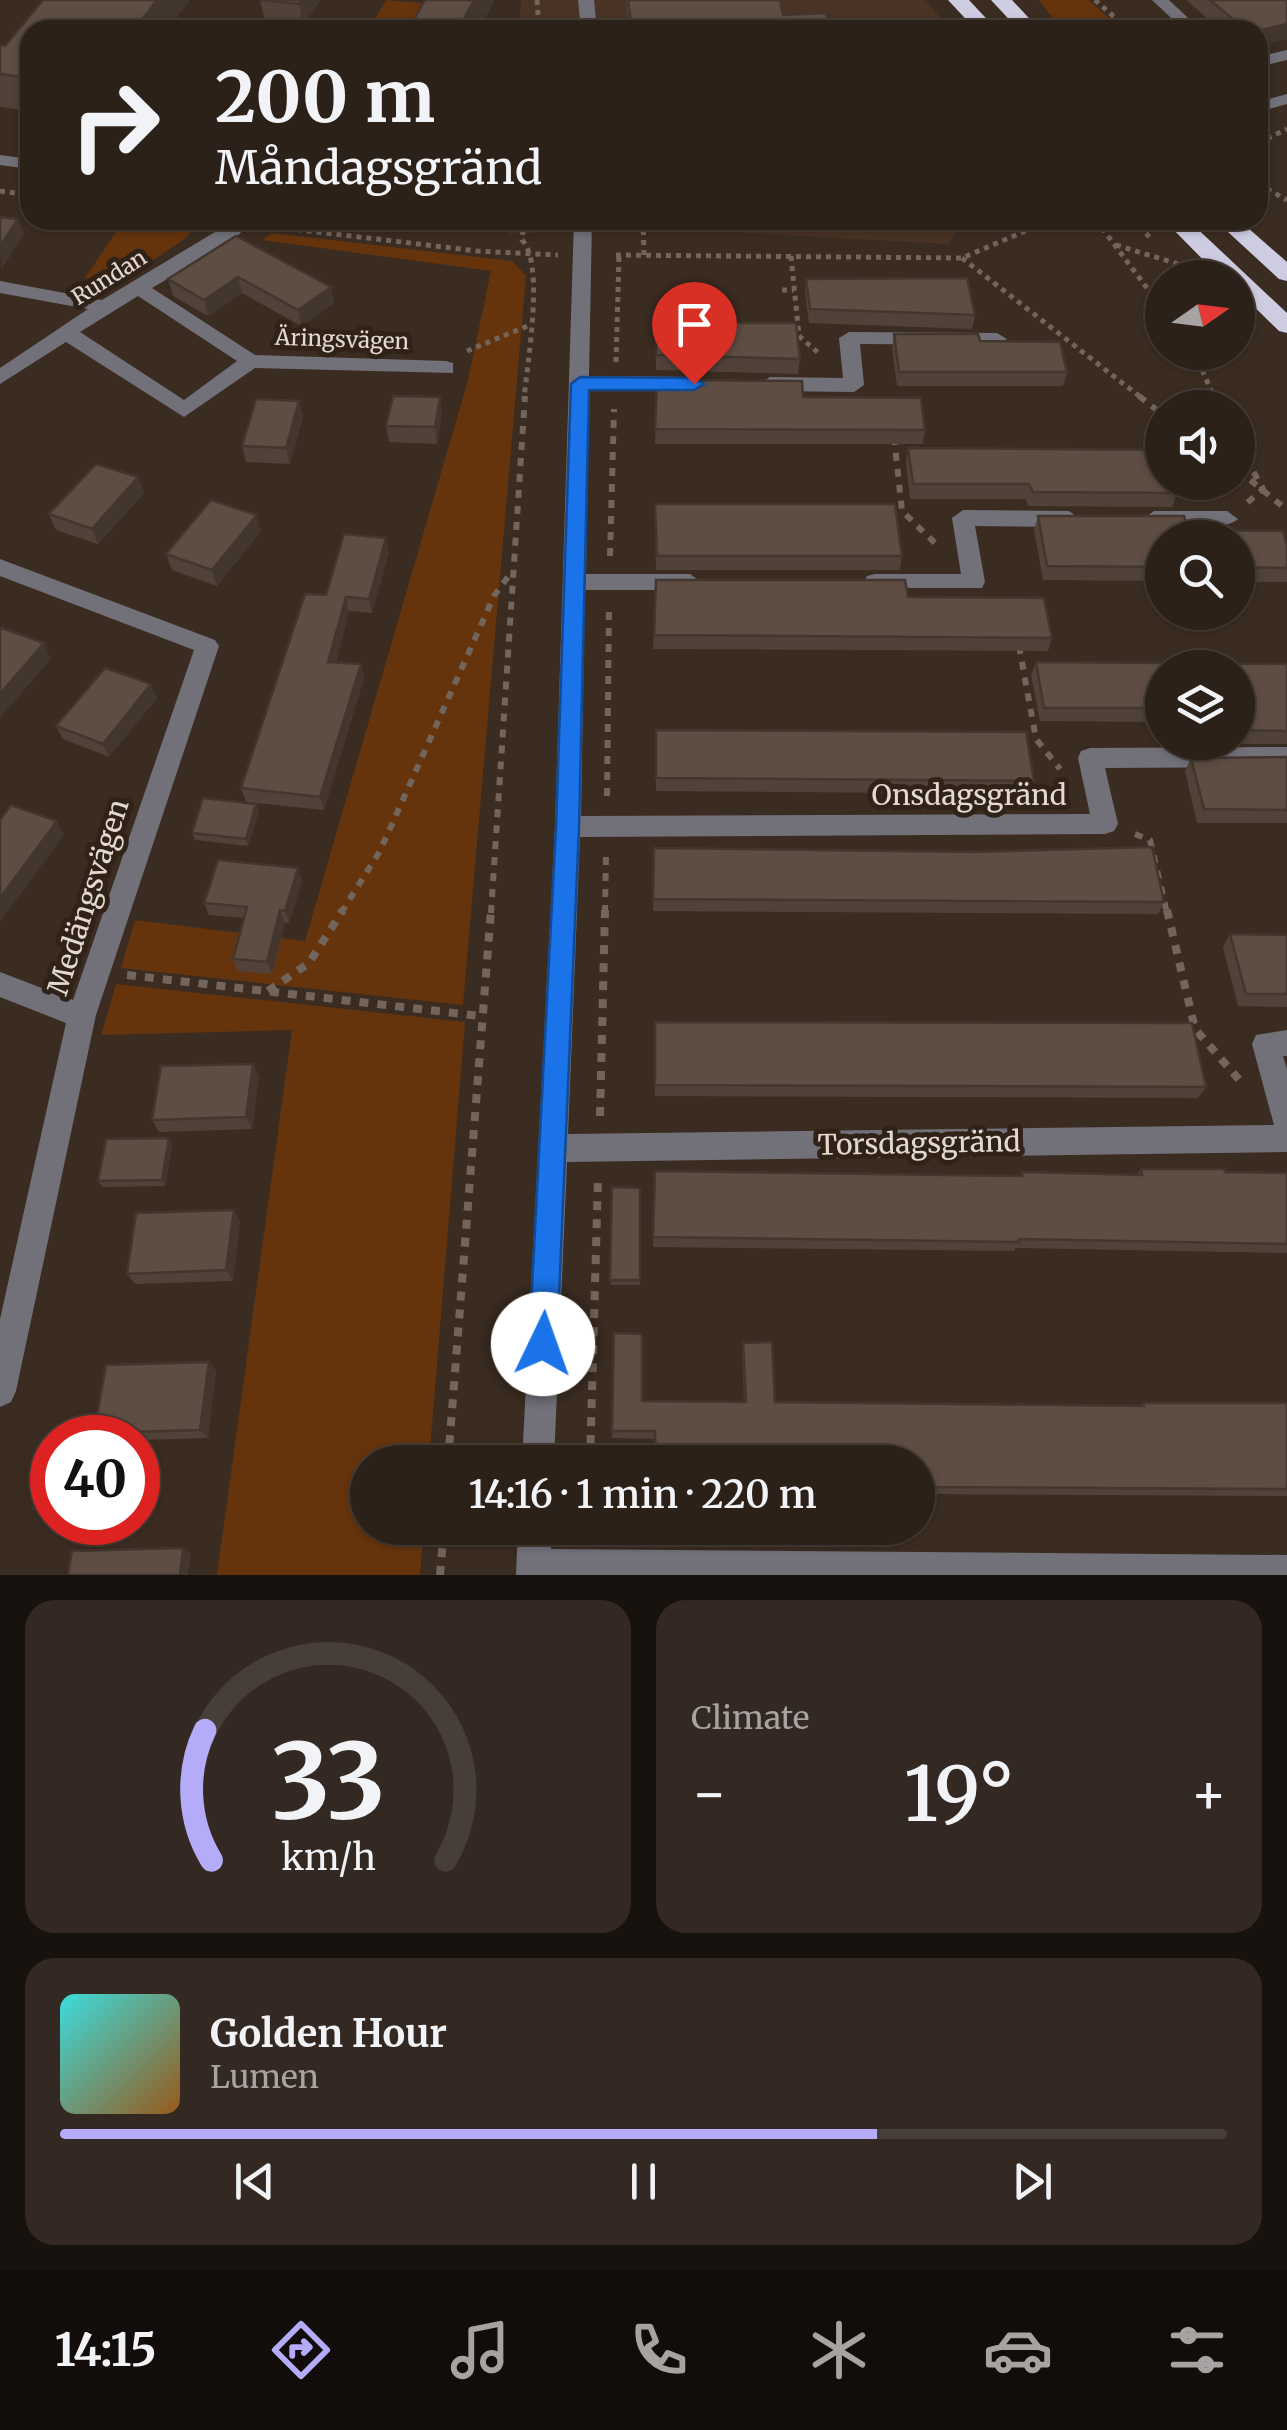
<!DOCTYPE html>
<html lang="en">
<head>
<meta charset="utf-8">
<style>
  :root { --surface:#2c2119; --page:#342922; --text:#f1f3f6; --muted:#a6a3a2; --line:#483e38; --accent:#b5acf9 }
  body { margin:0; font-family:Merriweather,serif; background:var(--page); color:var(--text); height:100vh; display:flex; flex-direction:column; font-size:38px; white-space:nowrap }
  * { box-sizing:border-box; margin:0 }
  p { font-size:32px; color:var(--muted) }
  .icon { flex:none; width:55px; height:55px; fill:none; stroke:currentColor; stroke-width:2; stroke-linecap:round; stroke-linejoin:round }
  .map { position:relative; height:1575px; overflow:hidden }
  .side { display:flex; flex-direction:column; gap:25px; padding:25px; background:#18120e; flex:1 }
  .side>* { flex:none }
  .guide { position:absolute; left:20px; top:20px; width:1248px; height:210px; border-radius:30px; box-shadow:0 2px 8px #0004,0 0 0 2px var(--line); background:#2c2119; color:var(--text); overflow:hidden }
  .needle { width:65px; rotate:76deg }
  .controls { position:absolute; left:1145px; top:260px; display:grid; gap:20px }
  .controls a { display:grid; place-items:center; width:110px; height:110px; border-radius:50%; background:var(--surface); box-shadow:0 2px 8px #0004,0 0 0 2px var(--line); font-size:50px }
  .speed { position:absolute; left:30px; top:1415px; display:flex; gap:20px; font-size:50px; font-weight:700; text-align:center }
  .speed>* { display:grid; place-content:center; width:130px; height:130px; border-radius:50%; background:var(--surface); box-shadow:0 2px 8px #0004,0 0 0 2px var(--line); line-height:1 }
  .speed .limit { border:15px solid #d22; background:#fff; color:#111 }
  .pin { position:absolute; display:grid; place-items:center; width:85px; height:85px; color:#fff; margin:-102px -42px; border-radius:50% 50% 50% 0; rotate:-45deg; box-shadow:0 0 10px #0007 }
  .pin .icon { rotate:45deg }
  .me { position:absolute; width:110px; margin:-55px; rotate:3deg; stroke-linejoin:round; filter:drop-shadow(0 0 8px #0008) }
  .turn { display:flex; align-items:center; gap:35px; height:210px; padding:0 30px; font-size:45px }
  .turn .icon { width:130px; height:130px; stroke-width:2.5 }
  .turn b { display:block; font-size:70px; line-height:85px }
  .big { font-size:75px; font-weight:600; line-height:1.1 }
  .side .card { flex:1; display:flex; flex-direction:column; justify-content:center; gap:15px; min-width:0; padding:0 35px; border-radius:30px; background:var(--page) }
  .side .dial { align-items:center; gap:0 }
  .dial svg { height:260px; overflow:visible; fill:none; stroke:var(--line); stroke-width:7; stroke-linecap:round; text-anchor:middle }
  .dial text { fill:var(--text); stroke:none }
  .song { display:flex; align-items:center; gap:30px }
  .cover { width:120px; height:120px; border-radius:15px; background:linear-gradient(135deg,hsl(180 70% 55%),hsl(30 70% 35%)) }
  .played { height:10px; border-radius:5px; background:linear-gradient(90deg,var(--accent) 70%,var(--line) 70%) }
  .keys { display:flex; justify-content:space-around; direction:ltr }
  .heat { display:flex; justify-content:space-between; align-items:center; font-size:55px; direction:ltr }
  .side .tiles { flex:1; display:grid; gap:25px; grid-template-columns:1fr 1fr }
  .card:last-child { grid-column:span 2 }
  .trip { position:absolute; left:350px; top:1445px; width:585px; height:100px; border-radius:50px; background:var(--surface); box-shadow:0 2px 8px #0004,0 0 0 2px var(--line); font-weight:600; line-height:100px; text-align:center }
  .dock { display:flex; height:160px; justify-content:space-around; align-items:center; background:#120d0a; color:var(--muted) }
  .dock .icon { width:70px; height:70px }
  .dock .current { color:var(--accent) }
  .dock b { font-size:45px; color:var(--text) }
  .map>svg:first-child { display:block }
</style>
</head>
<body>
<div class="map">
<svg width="1287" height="1575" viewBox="0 0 1287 1575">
  <rect width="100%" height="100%" fill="#3b2c21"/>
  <!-- built -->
  <g fill="#493325">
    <path d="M521,0H925L952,30H519Z"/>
    <path d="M508,220H963L948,244L656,228L507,234Z"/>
  </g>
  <!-- green -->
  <g fill="#65340d">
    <path d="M386,0L421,3L410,29L372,24Z"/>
    <path d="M1039,0H1089L1122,30H1062Z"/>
    <path d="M124,220L198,222L186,238L118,284L85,278Z"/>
    <path d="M271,233L512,261L526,276L463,1005L121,968L135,920L305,941L468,380L491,271L262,240Z"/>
    <path d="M116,984L465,1022L429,1462H368V1528H424L420,1575H217L292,1030L101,1035Z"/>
  </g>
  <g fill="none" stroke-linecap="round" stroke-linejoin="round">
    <!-- path-far2 -->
    <g stroke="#72655b" stroke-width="5" stroke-dasharray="5 5" stroke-linecap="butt">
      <path d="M537,0L539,30"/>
      <path d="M1095,0L1129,30"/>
      <path d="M1258,143L1287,129"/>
      <path d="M1258,184L1287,200"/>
      <path d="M0,191L30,195"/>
      <path d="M524,220L522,240C545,263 527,365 524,399"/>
      <path d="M643,220L644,255"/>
      <path d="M1096,220L1162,308"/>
      <path d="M1131,220L1152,239"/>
      <path d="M267,226L477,251L558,255"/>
      <path d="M1116,245L1178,264"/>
      <path d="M616,255L962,258L1051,220"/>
      <path d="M791,256L799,336L821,355"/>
      <path d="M962,258L1143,399"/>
      <path d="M782,290H794"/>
      <path d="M467,351L530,325"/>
      <path d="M1194,352L1215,399"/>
      <path d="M616,362L619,255"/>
    </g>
    <!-- path-far1 -->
    <g stroke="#72655b" stroke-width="6" stroke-dasharray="8 8" stroke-linecap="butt">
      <path d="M1139,396L1162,414"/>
      <path d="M1214,396L1219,408"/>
      <path d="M894,437L902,511L937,545"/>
      <path d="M1238,444L1263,489L1247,503"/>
      <path d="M1238,470L1287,510"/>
      <path d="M610,556L614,409"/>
      <path d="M1019,646L1036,739L1060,769"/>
      <path d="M607,796L609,609"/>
      <path d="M1135,834L1150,840L1167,913"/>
      <path d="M341,913L380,851L494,596L510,574"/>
      <path d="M491,913L525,396"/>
      <path d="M605,913L606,854"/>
    </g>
    <!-- path -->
    <g stroke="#72655b" stroke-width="8" stroke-dasharray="9 9" stroke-linecap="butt">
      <path d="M1167,910L1195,1029L1242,1083"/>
      <path d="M127,975L480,1016"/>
      <path d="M268,991L309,963L343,910"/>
      <path d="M600,1116L605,910"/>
      <path d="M448,1462L491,910"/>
      <path d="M590,1462L598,1179"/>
      <path d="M440,1575L444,1528"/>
    </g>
    <!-- minor -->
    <g fill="#72717a" fill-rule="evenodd">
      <path d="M578,0H594L597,30H581Z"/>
      <path d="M1152,0H1169L1201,30H1184Z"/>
      <path d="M1287,50V60L1258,67V57Z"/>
      <path d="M1287,94V104L1258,112V102Z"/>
      <path d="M0,155L30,159V169L0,165Z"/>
      <path d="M235,220H255L229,243L152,288L255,355L446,361L453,363V373L255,368L184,417L66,342L0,384V368L88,309L0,293V281L102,300ZM138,296L237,361L184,400L80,332Z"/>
      <path d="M574,220H592L589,376L690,377L700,384L690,391L589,390L586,574H690L701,582L690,590H585L581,816L1090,814L1078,758L1081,751L1090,748L1287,747V767L1105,768L1118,824L1114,831L1105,834L580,837L568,1134L1274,1125L1252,1044L1256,1035L1287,1030V1056H1283L1287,1069V1152L567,1162L554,1462H522L555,827Z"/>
      <path d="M849,332L997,333L1007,339L997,345L860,344L864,385L854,392L770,391L760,384L770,377L843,378L839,338Z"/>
      <path d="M963,510L1069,511L1080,519L1069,527L975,526L985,582L982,588H867L864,582L867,576L875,574H961L952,518Z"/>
      <path d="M1154,511H1227L1238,519C1227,531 1154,531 1143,519Z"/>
      <path d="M0,559L215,640L219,646L96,1015L16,1391L11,1402L0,1407V1319L66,1023L0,997V972L73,1000L194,650L0,576Z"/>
      <path d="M518,1528H552L551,1549L1287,1555V1575H516Z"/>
    </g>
    <!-- highway -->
    <g fill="#cdcce1" fill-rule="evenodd">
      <path d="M948,0H969L997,30H976Z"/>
      <path d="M991,0H1012L1040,30H1019Z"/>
      <path d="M1164,220H1188L1287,313V333L1279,331L1238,291V278H1221Z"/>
      <path d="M1215,220H1239L1287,262V281L1279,279Z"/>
    </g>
  </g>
  <!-- wall -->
  <g fill="#514239">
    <path d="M260,0H320L303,26L265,22Z"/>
    <path d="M626,0H780L783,15L831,30H629Z"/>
    <path d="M1186,0H1287L1258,30H1221Z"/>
    <path d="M30,30V111L0,107V45L5,46Z"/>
    <path d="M236,236L331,287L334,303L301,326L242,293L208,316L173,296L168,279Z"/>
    <path d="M806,279L975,315L972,329L809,323L805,293Z"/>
    <path d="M656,323L800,359L798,374L656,370Z"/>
    <path d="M894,334L1067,372L1063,386H897L892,348Z"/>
    <path d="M657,380L803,397L925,430L923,444H655Z"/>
    <path d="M440,397L442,413L437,444L389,442L386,426Z"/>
    <path d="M299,401L303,417L290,464L246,462L242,446Z"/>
    <path d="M908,448L1177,493L1172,507L1029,506L1025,499H910L906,463Z"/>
    <path d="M138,477L144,493L98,544L56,530L49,514Z"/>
    <path d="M655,504L902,556L900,570H656Z"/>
    <path d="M1038,516H1184L1188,530L1283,531L1287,545V582H1238V538H1162V581L1043,580L1034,530Z"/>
    <path d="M261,531L217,586L172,570L166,554Z"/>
    <path d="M389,552L372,613L349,611L336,662L361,664L364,678L324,810L246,802L241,788L326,595Z"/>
    <path d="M656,580L908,597L1052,638L1048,651L653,649Z"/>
    <path d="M1036,662L1287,664V744H1178V742H1238V668H1162V722L1040,721L1031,675Z"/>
    <path d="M157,698L109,757L63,739L56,726Z"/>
    <path d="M656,730L1034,781L1030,794L656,791Z"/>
    <path d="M1287,757V823H1197L1185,771L1191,758Z"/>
    <path d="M259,811L248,846L195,840L192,833Z"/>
    <path d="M654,848L1164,902L1158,914L653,911Z"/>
    <path d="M298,868L302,881L289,923H285L272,974L238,971L233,959L244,918L209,915L204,903Z"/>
    <path d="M1230,934L1287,935V1007L1238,1006L1223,947Z"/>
    <path d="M655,1022L1206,1087L1198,1098L655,1096Z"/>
    <path d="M259,1076L252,1129L159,1132L152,1120Z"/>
    <path d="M169,1138L172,1144L165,1186L102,1187L98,1181Z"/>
    <path d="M1141,1169L1287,1173V1253L1015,1248L1014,1251L653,1247L655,1171L1020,1176L1022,1172L1137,1175Z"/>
    <path d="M612,1187L640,1188V1285H611Z"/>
    <path d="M234,1210L240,1221L233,1281L135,1284L127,1274Z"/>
    <path d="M743,1343L775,1402L1140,1406L1143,1403H1287V1496L918,1494V1462L655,1439L612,1438V1431L642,1401L744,1402L742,1352Z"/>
    <path d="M209,1362L216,1371L208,1438L138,1440V1438H99L94,1433Z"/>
    <path d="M52,1455V1512H38L33,1509Z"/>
  </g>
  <!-- shaded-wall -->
  <g fill="#42362e">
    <path d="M157,0H190L168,30H134Z"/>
    <path d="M302,0H320L303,26L299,4Z"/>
    <path d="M474,0H495L479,30H458Z"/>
    <path d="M1287,24V39L1258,46V31Z"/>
    <path d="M18,219L24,235L1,270L0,246Z"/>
    <path d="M238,277L242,293L208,316L204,300Z"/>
    <path d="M331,287L334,303L301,326L298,310Z"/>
    <path d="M440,397L442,413L437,444L435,427Z"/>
    <path d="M299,401L303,417L290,464L286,448Z"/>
    <path d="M138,477L144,493L98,544L92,529Z"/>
    <path d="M257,515L261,531L217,586L212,570Z"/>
    <path d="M386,538L389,552L372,613L369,599Z"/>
    <path d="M346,597L349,611L332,675L328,662Z"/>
    <path d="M44,643L51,659L0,718V694Z"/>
    <path d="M361,664L364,678L324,810L320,797Z"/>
    <path d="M151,684L157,698L109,757L103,744Z"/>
    <path d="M256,804L259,811L248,846L246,839Z"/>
    <path d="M57,821L64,835L0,921V898Z"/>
    <path d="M298,868L302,881L289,923L285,911Z"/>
    <path d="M280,910L285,923L272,974L267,962Z"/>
    <path d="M253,1064L259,1076L252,1129L246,1117Z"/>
    <path d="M169,1138L172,1144L165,1186L162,1180Z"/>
    <path d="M234,1210L240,1221L233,1281L226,1270Z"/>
    <path d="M209,1362L216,1371L208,1438L200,1430Z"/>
    <path d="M183,1548L191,1554L188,1575H180Z"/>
  </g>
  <!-- building -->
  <g fill="#5e4d42" stroke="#42362e" stroke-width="2.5">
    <path d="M43,0H157L134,30H30V78L0,74V45L5,46Z"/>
    <path d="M260,0H302L299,4Z"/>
    <path d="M425,0H474L458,30H408Z"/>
    <path d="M628,0H780L783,15L826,13L831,30H632Z"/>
    <path d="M1210,0H1287V24L1258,31L1246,30Z"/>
    <path d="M0,217L18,219L0,246Z"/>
    <path d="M236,236L331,287L298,310L238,277L204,300L168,279Z"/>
    <path d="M967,278L975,315L810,309L806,279Z"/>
    <path d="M656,323H796L800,359L656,355Z"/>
    <path d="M894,334H978L980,341L1060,342L1067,372H899Z"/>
    <path d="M657,380L802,381L803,397L921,398L925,430L655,429Z"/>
    <path d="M393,396L440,397L435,427L386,426Z"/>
    <path d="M256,399L299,401L286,448L242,446Z"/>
    <path d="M908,448L1162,450V482H1174L1177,493L1033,492L1029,484H913Z"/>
    <path d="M96,464L138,477L92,529L49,514Z"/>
    <path d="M211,500L257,515L212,570L166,554Z"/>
    <path d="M655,504H895L902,556H657Z"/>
    <path d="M1038,516H1184L1188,530L1283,531L1287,545V568L1238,567V538H1162V567L1047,566Z"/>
    <path d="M344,534L386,538L369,599L346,597L328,662L361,664L320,797L241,788L305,594L326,595Z"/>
    <path d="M656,580H905L908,597L1044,598L1052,638L654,635Z"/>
    <path d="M2,628L44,643L0,694V629Z"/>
    <path d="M1036,662L1287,664V731L1238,730V668H1162V708H1044Z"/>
    <path d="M105,668L151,684L103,744L56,726Z"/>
    <path d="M656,730L1026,732L1034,781L656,778Z"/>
    <path d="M1287,757V810L1204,809L1191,758Z"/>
    <path d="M203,798L256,804L246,839L192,833Z"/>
    <path d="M11,805L57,821L0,898V820Z"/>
    <path d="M1152,847L1164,902L653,899L654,848L975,852Z"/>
    <path d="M218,860L298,868L285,911L280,910L267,962L233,959L247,907L204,903Z"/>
    <path d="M1230,934L1287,935V994H1246Z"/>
    <path d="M655,1022L1192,1023L1206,1087L655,1085Z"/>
    <path d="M253,1064L246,1117L152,1120L161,1066Z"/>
    <path d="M169,1138L162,1180L98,1181L106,1139Z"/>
    <path d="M1141,1169H1224L1225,1172L1287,1173V1244L1019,1239V1242L653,1237L655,1171L1022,1176V1172L1142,1175Z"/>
    <path d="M612,1187L640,1188V1280H610Z"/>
    <path d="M234,1210L226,1270L127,1274L136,1213Z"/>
    <path d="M614,1333L642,1334V1401L746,1402L743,1343L772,1342L775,1402L1144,1406L1143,1403H1287V1489L918,1487V1462H656L655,1431H612Z"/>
    <path d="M209,1362L200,1430L94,1433L106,1365Z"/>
    <path d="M44,1455H52V1508L33,1509Z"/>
    <path d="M183,1548L180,1575H68L72,1551Z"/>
  </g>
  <!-- route -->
  <path fill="#1a73e8" stroke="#114b97" stroke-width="2.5" d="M580,377L694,378L704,384L694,390H589L579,827L557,1344L553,1355L543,1359L533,1355L529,1344L556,827L571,384Z"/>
  <g text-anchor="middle" stroke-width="10" stroke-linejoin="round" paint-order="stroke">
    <!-- far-street labels -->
    <g font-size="22" fill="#e4d9d2" stroke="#312218">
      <text transform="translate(109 277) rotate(-32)" y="8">Rundan</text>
      <text transform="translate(342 339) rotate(2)" y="8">Äringsvägen</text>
    </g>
    <!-- street labels -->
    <g font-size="28" fill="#e4d9d2" stroke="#312218">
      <text x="969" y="805">Onsdagsgränd</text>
      <text transform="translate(88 897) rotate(-72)" y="10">Medängsvägen</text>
      <text transform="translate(919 1143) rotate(-1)" y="10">Torsdagsgränd</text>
    </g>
  </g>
</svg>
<div class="controls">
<a><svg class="needle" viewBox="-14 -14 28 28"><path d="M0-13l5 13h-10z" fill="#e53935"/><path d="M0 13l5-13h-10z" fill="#a6a3a2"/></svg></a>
<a><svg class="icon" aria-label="sound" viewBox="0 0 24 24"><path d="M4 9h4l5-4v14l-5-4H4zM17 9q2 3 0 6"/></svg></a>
<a><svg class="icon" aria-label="search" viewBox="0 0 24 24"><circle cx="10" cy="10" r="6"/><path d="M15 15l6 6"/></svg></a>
<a><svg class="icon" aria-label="layers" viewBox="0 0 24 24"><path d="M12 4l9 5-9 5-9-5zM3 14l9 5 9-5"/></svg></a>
</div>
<div class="speed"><div class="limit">40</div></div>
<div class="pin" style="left:694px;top:384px;background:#d93025"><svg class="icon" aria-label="arrive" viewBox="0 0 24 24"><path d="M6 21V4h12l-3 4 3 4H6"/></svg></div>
<svg class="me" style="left:543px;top:1344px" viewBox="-20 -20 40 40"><circle r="19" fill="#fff"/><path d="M0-13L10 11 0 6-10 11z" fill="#1a73e8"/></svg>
<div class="trip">14:16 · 1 min · 220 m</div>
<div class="guide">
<div class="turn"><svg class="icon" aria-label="right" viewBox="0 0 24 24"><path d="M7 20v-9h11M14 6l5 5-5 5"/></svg><div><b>200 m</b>Måndagsgränd</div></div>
</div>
</div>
<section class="side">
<div class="tiles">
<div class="card dial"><svg viewBox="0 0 100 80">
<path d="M14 69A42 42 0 1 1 86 69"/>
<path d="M14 69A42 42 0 0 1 12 29" stroke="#b5acf9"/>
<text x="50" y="56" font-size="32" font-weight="700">33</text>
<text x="50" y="72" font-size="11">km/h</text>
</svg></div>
<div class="card"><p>Climate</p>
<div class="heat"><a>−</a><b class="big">19°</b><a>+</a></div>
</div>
<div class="card">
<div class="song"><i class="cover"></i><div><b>Golden Hour</b><p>Lumen</p></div></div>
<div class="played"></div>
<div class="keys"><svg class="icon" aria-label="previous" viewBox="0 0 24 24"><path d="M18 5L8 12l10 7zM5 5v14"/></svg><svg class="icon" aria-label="pause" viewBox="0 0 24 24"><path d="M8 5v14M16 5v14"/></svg><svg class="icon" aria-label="next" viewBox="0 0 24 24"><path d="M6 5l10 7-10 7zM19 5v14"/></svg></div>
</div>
</div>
</section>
<nav class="dock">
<b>14:15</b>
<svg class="icon current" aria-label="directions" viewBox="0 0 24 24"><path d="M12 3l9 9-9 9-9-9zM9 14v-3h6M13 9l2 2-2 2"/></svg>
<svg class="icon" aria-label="music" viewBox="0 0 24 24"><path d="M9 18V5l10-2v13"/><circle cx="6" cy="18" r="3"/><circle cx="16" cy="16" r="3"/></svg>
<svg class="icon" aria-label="phone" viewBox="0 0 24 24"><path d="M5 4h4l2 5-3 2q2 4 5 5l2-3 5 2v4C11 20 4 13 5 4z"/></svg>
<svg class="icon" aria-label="climate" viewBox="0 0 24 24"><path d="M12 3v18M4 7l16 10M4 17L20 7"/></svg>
<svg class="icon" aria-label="car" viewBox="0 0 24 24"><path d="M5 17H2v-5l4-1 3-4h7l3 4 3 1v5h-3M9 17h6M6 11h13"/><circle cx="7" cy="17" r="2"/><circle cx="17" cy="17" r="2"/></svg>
<svg class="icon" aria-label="filters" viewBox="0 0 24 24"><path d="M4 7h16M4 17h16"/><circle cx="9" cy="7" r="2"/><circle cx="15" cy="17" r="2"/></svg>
</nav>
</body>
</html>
